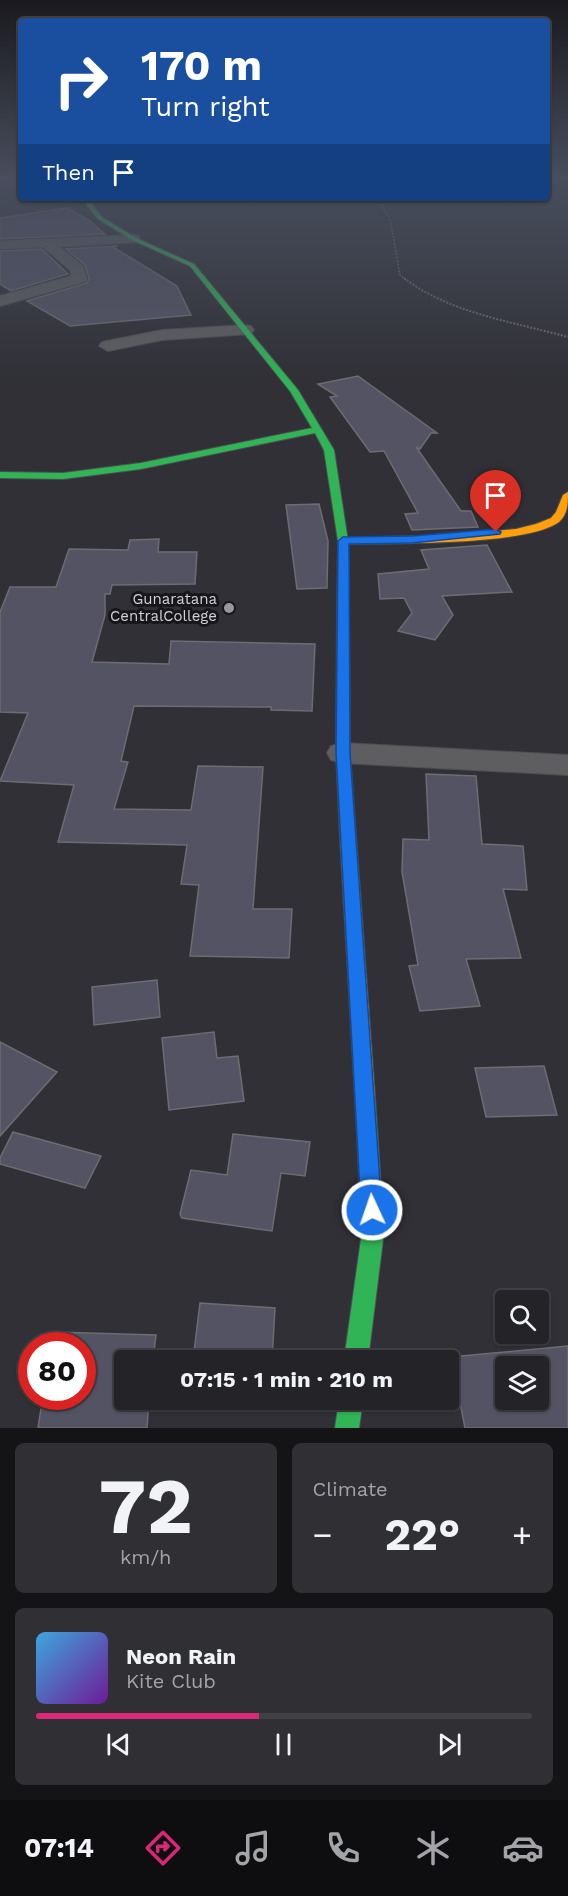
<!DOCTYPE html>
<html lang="en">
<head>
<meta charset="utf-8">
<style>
  :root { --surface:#242428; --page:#303034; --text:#f1f3f6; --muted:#a3a4a8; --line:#414145; --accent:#db2777 }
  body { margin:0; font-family:"Work Sans",sans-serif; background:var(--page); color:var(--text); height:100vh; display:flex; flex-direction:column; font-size:22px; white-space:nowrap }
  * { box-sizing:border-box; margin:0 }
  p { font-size:20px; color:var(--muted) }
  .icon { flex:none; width:33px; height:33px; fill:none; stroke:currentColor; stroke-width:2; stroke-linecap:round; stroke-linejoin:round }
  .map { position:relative; height:1428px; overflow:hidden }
  .details { display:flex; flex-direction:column; gap:15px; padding:15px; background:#141416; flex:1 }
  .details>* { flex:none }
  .banner { position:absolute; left:18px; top:18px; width:532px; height:183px; border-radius:6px; box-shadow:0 2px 4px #0004,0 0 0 2px var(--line); background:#1a4fa0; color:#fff; overflow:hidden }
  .controls { position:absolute; left:495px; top:1290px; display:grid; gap:12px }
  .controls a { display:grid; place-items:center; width:54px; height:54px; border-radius:6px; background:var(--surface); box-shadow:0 2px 4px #0004,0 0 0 2px var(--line); font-size:30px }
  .speed { position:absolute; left:18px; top:1332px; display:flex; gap:12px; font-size:30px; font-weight:700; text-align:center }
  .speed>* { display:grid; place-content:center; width:78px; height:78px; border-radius:50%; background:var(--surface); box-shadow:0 2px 4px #0004,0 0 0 2px var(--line); line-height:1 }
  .speed .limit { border:9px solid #d22; background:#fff; color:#111 }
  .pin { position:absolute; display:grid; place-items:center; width:51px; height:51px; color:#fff; margin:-62px -26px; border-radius:50% 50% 50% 0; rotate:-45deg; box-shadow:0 0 6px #0007 }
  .pin .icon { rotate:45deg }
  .me { position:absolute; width:66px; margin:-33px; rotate:357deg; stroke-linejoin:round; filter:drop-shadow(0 0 4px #0008) }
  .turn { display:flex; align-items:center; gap:21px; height:126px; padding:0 24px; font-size:27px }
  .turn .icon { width:78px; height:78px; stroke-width:2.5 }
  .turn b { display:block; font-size:42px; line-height:51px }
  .then { display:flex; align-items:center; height:57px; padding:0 24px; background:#0003; gap:12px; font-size:22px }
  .big { font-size:45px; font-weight:700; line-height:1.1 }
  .details .card { flex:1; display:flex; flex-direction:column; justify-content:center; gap:9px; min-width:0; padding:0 21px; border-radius:9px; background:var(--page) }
  .details .dial { align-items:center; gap:0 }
  .dial b { font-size:78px; line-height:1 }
  .song { display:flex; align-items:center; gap:18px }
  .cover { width:72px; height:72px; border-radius:9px; background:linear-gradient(135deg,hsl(200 70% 55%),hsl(280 70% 35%)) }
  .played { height:6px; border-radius:3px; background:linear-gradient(90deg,var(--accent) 45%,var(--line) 45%) }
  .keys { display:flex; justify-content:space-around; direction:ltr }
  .heat { display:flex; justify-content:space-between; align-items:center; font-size:33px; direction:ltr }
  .details .tiles { flex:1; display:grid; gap:15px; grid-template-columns:1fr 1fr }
  .card:last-child { grid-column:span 2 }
  .trip { position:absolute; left:114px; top:1350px; width:345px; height:60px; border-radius:6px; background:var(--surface); box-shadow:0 2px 4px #0004,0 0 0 2px var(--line); font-weight:700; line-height:60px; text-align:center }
  .tabs { display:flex; height:96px; justify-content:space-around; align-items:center; background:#0e0e10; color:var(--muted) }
  .tabs .icon { width:42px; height:42px }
  .tabs .selected { color:var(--accent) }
  .tabs b { font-size:27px; color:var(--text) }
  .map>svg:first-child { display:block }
</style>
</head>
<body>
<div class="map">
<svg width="568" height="1428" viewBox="0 0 568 1428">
  <rect width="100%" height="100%" fill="#303036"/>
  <!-- building -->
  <g fill="#545364" stroke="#6c6c71" stroke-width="1.5" fill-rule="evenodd">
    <path d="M67,208L89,220L105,234L0,239V218Z"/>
    <path d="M117,246L113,247L177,286L191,315L70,326L27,301L87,283L89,278L85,265L66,249Z"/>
    <path d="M42,249L68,274L11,291L0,284V251Z"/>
    <path d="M358,376L437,433H431L420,449L416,447L461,511H471L478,527L412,530L405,514L418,513L384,451L370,452L330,397L337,396L318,384Z"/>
    <path d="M319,504L328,541L327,588L297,589L286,505Z"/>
    <path d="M159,539L158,552H197L195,584L112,585L110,594H105V615L92,662L169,664L171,641L315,644L312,711L271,710V707L134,706L121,761L128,762L114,809L191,810L198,766L263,767L253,909H292L289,958L190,956L199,885L181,884L187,845L58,842L74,785L0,781L28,713L0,712V612L10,587H56L69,549L128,550L130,540Z"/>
    <path d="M487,545L512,592L442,596L453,615L435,640L398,631L412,613L404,598L380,599L378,574L429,569L421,550Z"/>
    <path d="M426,774L476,776L482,844L523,846L527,890L503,889L521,958L466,959L480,1006L420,1011L409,966L418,965L402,872L403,839L429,840Z"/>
    <path d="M157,980L160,1017L94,1025L92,987Z"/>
    <path d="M214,1032L217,1058L238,1056L244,1101L169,1110L162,1038Z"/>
    <path d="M0,1042L57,1072L0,1136Z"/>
    <path d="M544,1066L557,1115L486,1117L475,1068Z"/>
    <path d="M13,1132L101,1156L85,1188L0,1164V1158Z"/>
    <path d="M233,1134L310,1142L305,1176L281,1173L272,1231L182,1218L180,1214L191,1170L227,1175Z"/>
    <path d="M200,1303L275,1308L272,1360H193Z"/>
    <path d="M54,1332L156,1335L153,1360H124V1400H149L147,1428H38L43,1396H82V1346H52Z"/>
    <path d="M568,1346V1428H465L451,1357ZM506,1366H538V1400H506Z"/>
  </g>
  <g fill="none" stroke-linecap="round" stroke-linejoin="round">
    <defs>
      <g id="street">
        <path d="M134,235L139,236V242L60,247L83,266L87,279L85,282L0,306V296L71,276L70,270L43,247L0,249V241Z"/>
        <path d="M245,325L251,326L254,330L251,334L162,340L108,351L99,346L102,342L162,330Z"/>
        <path d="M343,743L568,755V775L343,763L331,760L327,753L331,746Z"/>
      </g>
      <g id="fast">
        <path d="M81,198H87L102,217L136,238L194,264L298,390L334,450L348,541L349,617L347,620H339L337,617L338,541L324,450L315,433L141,469L63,479L0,478V472L63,473L141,463L312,428L290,391L190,266L132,240L98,219Z"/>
        <path d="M365,1089L372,1091L375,1097L384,1232L368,1360H344L362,1232L355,1097L358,1091Z"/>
        <path d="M339,1400H363L359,1428H335Z"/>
      </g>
      <g id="slow">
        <path d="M568,492C568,503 568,514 559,522C527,546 388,543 343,544L338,541L343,538L454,535L516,529L536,524L551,518L556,512L563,495Z"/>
        <path d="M348,831L353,832L356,836L375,1097L372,1103L365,1105L358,1103L355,1097L340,836L343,832Z"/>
      </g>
      <path id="jam" d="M343,613L349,617L350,753L356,836L353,840H343L340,836L336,753L337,617Z"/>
    </defs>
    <!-- street casing -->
    <use href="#street" stroke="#4e4e52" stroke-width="2"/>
    <!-- fast casing -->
    <use href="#fast" stroke="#4e4e52" stroke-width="2"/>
    <!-- slow casing -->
    <use href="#slow" stroke="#4e4e52" stroke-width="2"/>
    <!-- jam casing -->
    <use href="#jam" stroke="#4e4e52" stroke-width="2"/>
    <!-- path-far1 -->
    <path stroke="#6a6a6c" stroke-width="1.5" stroke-dasharray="2 1.5" stroke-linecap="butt" d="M377,198L390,219L400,275L406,280"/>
    <!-- path -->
    <path stroke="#6a6a6c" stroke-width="2" stroke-dasharray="2 1.5" stroke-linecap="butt" d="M404,278C449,313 514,322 568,337"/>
    <!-- street -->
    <use href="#street" fill="#5e5e60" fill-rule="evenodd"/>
    <!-- fast -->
    <use href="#fast" fill="#30b455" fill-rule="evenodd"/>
    <!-- slow -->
    <use href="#slow" fill="#ff9f0a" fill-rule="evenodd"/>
    <!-- jam -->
    <use href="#jam" fill="#e5322d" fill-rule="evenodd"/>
  </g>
  <!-- sky -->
  <linearGradient id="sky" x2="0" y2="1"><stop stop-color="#1a1a1e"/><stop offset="0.47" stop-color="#484e5d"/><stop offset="1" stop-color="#484e5d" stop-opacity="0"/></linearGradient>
  <rect width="568" height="380" fill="url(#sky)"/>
  <!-- route -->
  <path fill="#1a73e8" stroke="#114b97" stroke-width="1.5" d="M496,529L501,532L500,534L412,543L349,544L350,753L382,1210L379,1217L372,1219L364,1217L361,1210L336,753L338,541L343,537L412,536Z"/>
  <!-- markers -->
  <circle fill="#98989f" stroke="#17171b" stroke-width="2" cx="229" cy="608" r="6"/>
  <g text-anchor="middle" stroke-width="6" stroke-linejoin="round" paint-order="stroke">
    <!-- poi labels -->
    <g font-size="15" fill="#d0d0d7" stroke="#17171b" text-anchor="end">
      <text x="217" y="604">Gunaratana<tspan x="217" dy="17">CentralCollege</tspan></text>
    </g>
  </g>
</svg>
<div class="controls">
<a><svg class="icon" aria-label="search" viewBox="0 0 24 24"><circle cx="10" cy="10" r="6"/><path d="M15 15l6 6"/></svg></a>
<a><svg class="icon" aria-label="layers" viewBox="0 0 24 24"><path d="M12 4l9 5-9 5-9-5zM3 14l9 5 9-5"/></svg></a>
</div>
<div class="speed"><div class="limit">80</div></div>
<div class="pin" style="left:496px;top:532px;background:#d93025"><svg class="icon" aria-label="arrive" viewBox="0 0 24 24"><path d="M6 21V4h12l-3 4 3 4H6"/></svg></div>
<svg class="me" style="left:372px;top:1210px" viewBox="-20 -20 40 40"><circle r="17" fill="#1a73e8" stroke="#fff" stroke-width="3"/><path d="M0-11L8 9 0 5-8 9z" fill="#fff"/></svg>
<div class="trip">07:15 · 1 min · 210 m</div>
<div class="banner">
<div class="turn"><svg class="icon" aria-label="right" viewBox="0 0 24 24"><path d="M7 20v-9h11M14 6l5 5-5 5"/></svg><div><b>170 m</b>Turn right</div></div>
<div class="then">Then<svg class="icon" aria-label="arrive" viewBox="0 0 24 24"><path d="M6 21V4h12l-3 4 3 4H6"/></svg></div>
</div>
</div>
<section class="details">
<div class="tiles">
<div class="card dial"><b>72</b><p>km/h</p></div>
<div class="card"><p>Climate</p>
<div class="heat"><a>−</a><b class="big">22°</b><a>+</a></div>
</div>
<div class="card">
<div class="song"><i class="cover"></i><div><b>Neon Rain</b><p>Kite Club</p></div></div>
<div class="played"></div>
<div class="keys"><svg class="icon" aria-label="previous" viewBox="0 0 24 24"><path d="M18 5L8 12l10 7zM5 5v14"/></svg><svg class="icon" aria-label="pause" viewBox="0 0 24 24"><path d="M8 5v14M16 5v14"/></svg><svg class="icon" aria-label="next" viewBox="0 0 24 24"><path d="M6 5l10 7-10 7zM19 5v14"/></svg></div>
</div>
</div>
</section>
<nav class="tabs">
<b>07:14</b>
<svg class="icon selected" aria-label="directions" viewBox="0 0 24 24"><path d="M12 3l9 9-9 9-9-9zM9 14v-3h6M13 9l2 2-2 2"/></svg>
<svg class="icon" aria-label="music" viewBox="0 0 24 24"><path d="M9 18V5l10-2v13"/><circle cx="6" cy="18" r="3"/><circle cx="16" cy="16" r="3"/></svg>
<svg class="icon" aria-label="phone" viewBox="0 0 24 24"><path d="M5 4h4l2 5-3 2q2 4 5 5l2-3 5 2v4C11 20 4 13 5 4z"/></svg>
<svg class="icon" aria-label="climate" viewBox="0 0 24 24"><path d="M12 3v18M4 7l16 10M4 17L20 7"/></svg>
<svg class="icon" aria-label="car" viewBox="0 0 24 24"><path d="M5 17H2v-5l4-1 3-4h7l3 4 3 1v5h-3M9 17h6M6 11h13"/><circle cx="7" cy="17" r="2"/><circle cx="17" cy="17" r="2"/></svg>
</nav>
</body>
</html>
